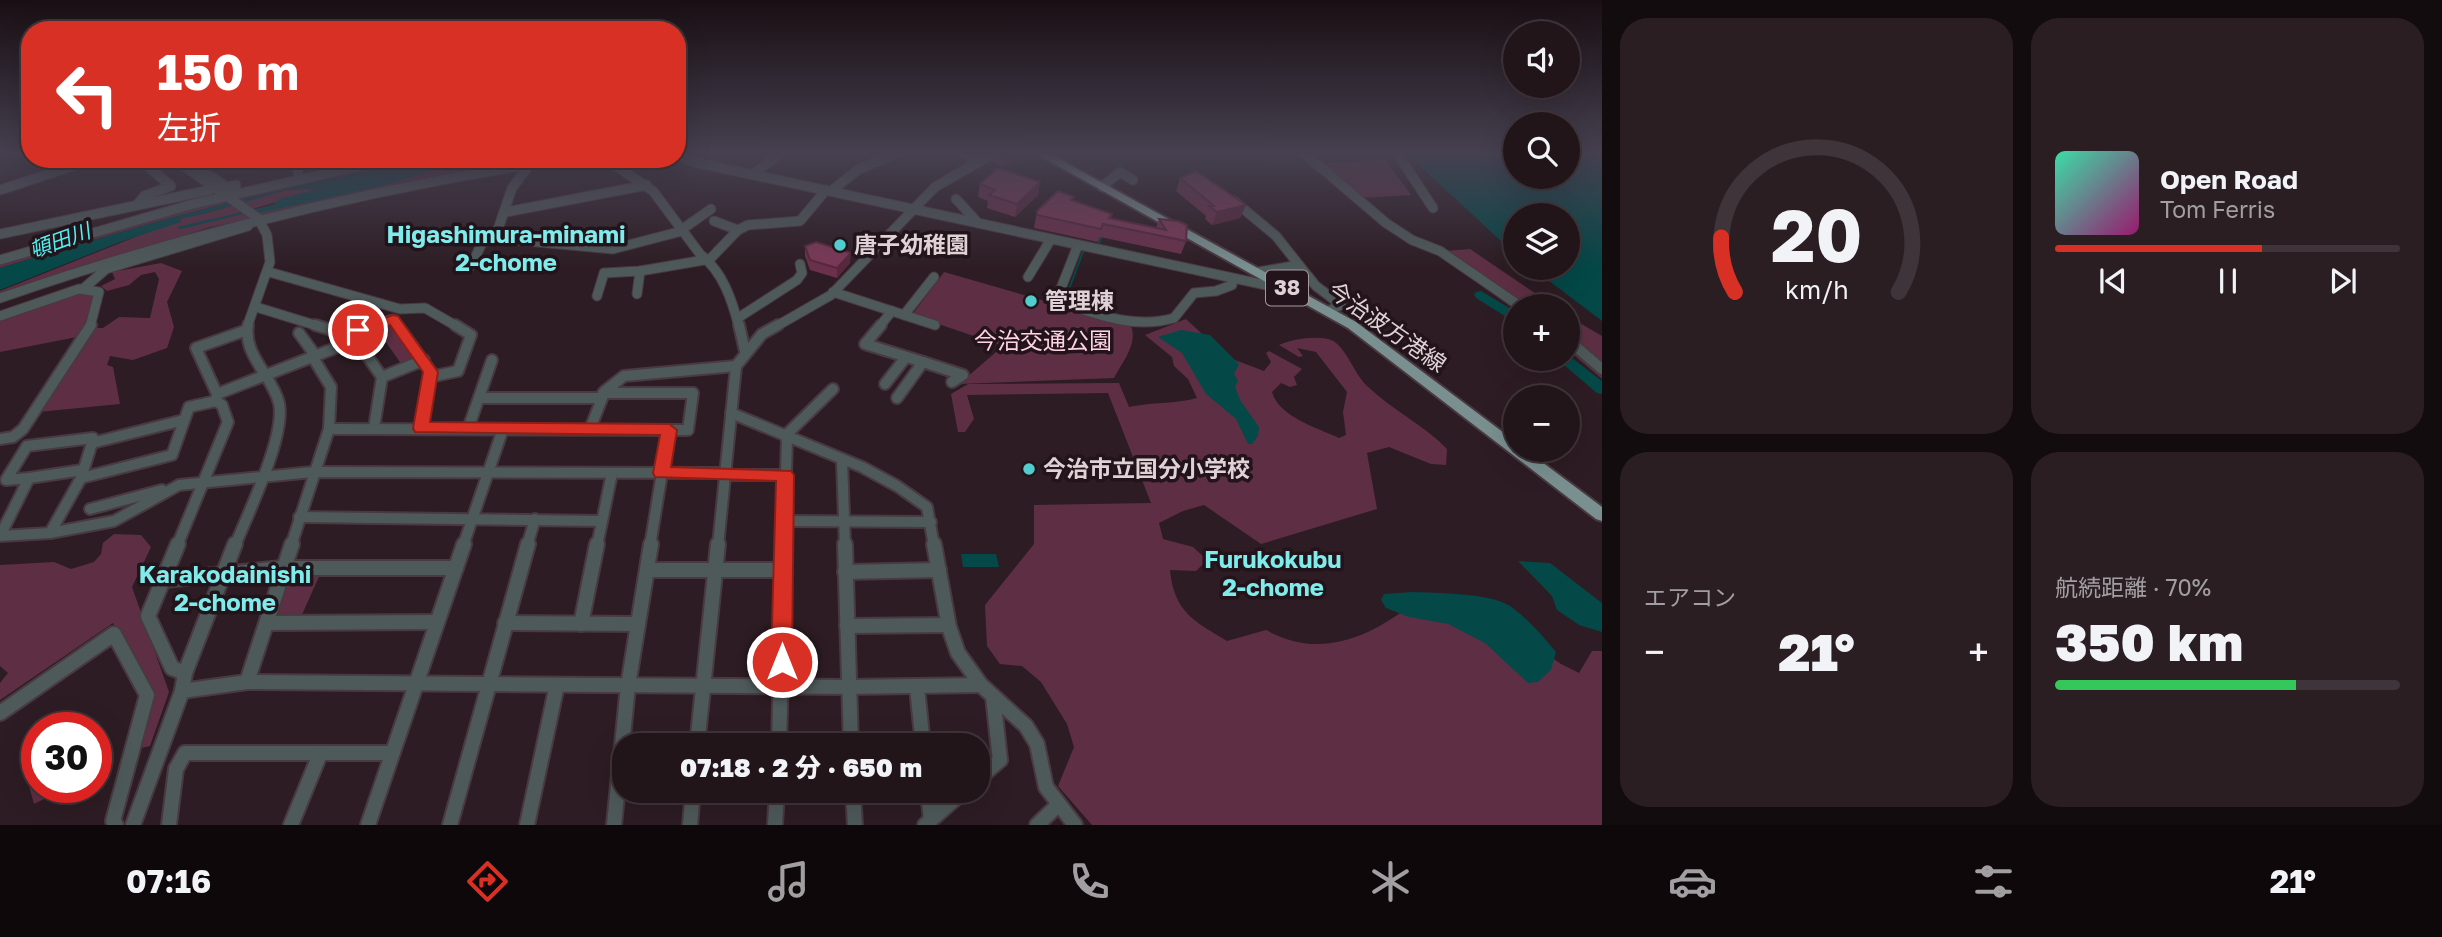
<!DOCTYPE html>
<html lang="ja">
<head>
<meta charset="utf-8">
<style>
  :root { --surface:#22151a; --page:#2a1e23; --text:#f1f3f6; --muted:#a29fa2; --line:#3f3439; --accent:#d93025 }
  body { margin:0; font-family:"Golos Text","Noto Sans JP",sans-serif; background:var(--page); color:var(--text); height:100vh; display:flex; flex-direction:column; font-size:26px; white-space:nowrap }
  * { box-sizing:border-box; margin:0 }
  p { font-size:23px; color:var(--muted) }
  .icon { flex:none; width:38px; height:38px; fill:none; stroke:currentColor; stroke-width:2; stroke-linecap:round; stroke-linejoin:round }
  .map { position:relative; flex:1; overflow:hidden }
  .details { display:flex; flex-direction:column; gap:18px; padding:18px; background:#130c0e; width:840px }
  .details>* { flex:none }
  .hud { position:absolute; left:21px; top:21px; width:665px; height:147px; border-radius:28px; box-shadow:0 7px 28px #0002,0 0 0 2px var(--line); background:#d93025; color:#fff; overflow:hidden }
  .tools { position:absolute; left:1503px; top:21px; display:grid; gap:14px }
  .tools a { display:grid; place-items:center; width:77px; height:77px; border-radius:50%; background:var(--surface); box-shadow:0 7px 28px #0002,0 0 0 2px var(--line); font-size:35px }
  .speed { position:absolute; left:21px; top:712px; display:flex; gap:14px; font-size:35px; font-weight:700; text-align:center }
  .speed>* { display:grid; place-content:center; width:91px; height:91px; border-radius:50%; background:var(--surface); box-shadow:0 7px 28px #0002,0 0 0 2px var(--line); line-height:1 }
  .speed .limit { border:10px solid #d22; background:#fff; color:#111 }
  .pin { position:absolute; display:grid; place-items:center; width:60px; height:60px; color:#fff; margin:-30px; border:4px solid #fff; border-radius:50%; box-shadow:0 2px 7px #0007 }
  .me { position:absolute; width:77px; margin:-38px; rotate:0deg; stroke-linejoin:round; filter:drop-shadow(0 0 5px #0008) }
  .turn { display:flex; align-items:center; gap:24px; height:147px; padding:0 21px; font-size:32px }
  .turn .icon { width:91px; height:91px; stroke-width:2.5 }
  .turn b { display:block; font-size:49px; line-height:60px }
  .big { font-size:52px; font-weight:800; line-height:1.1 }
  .details .widget { flex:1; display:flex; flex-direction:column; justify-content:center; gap:10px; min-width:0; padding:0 24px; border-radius:28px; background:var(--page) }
  .details .dial { align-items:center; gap:0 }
  .dial svg { height:182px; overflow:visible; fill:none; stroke:var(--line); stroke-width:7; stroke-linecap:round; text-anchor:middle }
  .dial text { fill:var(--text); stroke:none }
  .song { display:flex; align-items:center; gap:21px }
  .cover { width:84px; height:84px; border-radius:10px; background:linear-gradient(135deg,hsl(160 70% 55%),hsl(320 70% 35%)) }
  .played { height:7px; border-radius:4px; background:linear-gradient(90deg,var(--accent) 60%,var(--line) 60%) }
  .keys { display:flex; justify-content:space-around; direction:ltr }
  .heat { display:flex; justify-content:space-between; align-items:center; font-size:38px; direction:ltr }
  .charge { height:10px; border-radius:5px; background:linear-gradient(90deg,#34c759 70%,var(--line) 0) }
  .details .tiles { flex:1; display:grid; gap:18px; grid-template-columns:repeat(2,1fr) }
  .trip { position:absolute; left:612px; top:733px; width:378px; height:70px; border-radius:28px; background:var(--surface); box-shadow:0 7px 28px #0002,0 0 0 2px var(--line); font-weight:800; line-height:70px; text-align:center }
  .tab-bar { display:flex; height:112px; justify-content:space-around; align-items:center; background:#0e080a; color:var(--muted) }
  .tab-bar .icon { width:49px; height:49px }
  .tab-bar .active { color:var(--accent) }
  .tab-bar b { font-size:32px; color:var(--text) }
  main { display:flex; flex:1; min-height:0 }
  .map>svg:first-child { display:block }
</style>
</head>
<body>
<main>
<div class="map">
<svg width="1602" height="825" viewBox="0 0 1602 825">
  <rect width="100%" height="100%" fill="#2d1c23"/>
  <!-- green -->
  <g fill="#5e2f44">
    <path d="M397,159H437C288,183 144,224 0,268V263C130,222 263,186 397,159Z"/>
    <path d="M470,159H552L210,227L0,295V291L193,214H203L286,190L322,188L222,218L418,175Z"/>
    <path d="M1385,159L1411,195L1358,198L1319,164Z"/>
    <path d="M1470,249L1554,306H1516L1515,310L1474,280L1445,251Z"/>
    <path d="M161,263L182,271L167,302L174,327L167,348L133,360L110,356L107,365L113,367L120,404L38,412L63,379L62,373L94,328H103L119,317L150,318L159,279L155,272L141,275L129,285L107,291L101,286L115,279L112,272Z"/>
    <path d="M944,272L1131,326C1138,344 1123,361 1114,378L959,384L1003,346L912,315Z"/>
    <path d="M75,292L97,293L96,306L77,337L0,352V318Z"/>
    <path d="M1568,316L1602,336V379L1568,350Z"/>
    <path d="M1186,319L1227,357L1264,371L1271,362L1266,353L1269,351L1302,369L1294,377L1297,385L1290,387L1281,383L1272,392C1279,417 1318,428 1339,438L1346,435L1343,412L1347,392L1316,352L1297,348L1303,356L1299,357L1279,345C1291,339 1318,335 1331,340C1346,346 1354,374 1367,386C1392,410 1423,424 1447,449L1446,465L1431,464L1389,447L1367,453L1377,509L1261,544L1204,505L1183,511L1159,523L1163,539L1193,547L1207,560L1196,571L1170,570C1174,612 1194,621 1227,641L1266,630C1318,659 1367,639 1411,605L1505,626L1561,664L1579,673L1592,651H1602V825H1092L1058,786L1074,747L1067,724L1041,682L1022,666L1000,664L987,646L985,605L1034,544V505L1151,503L1108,393L967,395L974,419L965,432H958L951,394L968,384L1119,383L1129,407C1152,402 1175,404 1197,398L1188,379L1174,366L1172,357L1145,335Z"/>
    <path d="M391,322L418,358L402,365L376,328Z"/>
    <path d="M114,534L141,535L151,547L132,587L169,692L150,746L137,749L150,692L113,623L0,700V683L8,673L0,666V565L54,562L71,569L94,562L101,554L103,543Z"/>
    <path d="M285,570H322L300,619L271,618Z"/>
    <path d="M37,741V788H66L34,804L20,753Z"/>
  </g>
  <!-- water -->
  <g fill="#044848">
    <path d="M1406,153H1515L1516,177H1568V153H1602V321L1532,268H1568V215H1516L1515,254Z"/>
    <path d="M437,159H470L390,184L260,213L256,211L181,229L177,227L273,205L279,199L322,188L286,190L203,214L179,219L181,222L120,242L0,290V268C144,224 288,183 437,159Z"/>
    <path d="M1181,330L1210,335L1239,364L1234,374L1238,381L1235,386L1240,400L1259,427L1258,436L1252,444H1248L1236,419L1206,394L1182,353L1158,337Z"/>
    <path d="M961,554H996L999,567H963Z"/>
    <path d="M1518,561L1550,563L1602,603V632L1579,625L1557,610L1552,596Z"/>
    <path d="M1412,592C1436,593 1491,593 1510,606C1527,618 1543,636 1556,652L1551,670L1538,682L1528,683L1485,643L1448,624L1409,617L1386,608L1381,600L1384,594Z"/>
  </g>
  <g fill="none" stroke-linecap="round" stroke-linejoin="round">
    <!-- stream -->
    <g stroke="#044848" stroke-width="2">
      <path d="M1098,246L1101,238"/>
      <path d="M1065,300L1084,249"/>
    </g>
    <!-- river -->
    <g fill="#044848" fill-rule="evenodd">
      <path d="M1481,291L1516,312V323L1476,298L1474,295L1476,292Z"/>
      <path d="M1568,355L1602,381V394L1597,393L1557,359H1568Z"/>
    </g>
    <defs>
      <g id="minor-far2">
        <path d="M963,153L980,161"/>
        <path d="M1304,153L1386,223L1412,240L1440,251L1520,306"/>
        <path d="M1397,153L1433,208"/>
        <path d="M677,155L694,162L1289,290"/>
        <path d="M174,159L258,218L267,235L270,262L247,327"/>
        <path d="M606,159L653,191L700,254C723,272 732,300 739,327"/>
        <path d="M527,168L512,188L495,238L613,249L682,231"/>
        <path d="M201,170L227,187L236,185"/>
        <path d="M298,172L297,167L317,159"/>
        <path d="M753,174L781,153"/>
        <path d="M1102,187L1120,172L1133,180"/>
        <path d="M0,190L94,159"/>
        <path d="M831,191L859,169L898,153"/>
        <path d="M956,199L978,223"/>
        <path d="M1234,201L1276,236L1299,265"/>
        <path d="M137,205L144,196L171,186L139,159"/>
        <path d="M506,212L647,185"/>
        <path d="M714,221L738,230"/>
        <path d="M681,230L711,209"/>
        <path d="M0,234L210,190"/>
        <path d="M1078,245L1056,301C1095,313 1133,330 1174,318L1194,293L1216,291L1232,285L1233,279"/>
        <path d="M0,260L193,204L390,159"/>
        <path d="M471,266L482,243L495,238"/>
        <path d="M269,272L400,309L425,308L458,327"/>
        <path d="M1258,272L1299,265L1316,286L1341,305L1328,311"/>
        <path d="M1028,277L1051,239"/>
        <path d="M83,289L106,269L248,226"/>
        <path d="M833,292L935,325"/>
        <path d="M637,294L640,271"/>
        <path d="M597,296L604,273L640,271L710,259L738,230L748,225L800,221L826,190"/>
        <path d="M0,298C185,234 372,188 565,159"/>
        <path d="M256,307L321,327"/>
        <path d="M904,315L934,277"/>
        <path d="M0,316L79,289L99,292L90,327"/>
        <path d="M738,318L797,280L802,273L800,264"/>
        <path d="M362,327L393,319L398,327"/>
        <path d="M775,327L831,295L935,187L994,153"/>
        <path d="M879,327L892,311"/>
      </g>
      <g id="minor-far1">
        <path d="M315,325L339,332L369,325"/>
        <path d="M397,325L431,372L421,428"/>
        <path d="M739,325L745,351"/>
        <path d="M881,325L865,344L923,362L897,398"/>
        <path d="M299,333L315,355"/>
        <path d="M1568,340L1602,369"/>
        <path d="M923,362L963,375L952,382"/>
        <path d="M382,377L424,360"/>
        <path d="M430,377L458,371L471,335L455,325"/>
        <path d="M885,384L906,357"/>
        <path d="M217,394L356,340L382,377L374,428"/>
        <path d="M479,398H600"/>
        <path d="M731,413L862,467L897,486L927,507L934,546"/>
        <path d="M329,429L688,430L693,393H603"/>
        <path d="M468,429L492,360"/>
        <path d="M590,429L605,391L624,376L736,366"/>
        <path d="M785,436L833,389"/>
        <path d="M0,439L13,437L23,429L91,325"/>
        <path d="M92,443L93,438L27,446L6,480L29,478L0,536L50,533L114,521L179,485L313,472L724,473"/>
        <path d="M92,443L184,420"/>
        <path d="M842,459L845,546"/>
        <path d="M724,475H785"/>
        <path d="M29,478L83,470"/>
        <path d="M81,478L172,455L189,407L216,401"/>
        <path d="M90,509L162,490"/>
        <path d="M299,517L602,521"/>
        <path d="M785,521L931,522"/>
        <path d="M50,533L81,478L92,443"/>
        <path d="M177,546L228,422L222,405L216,401L217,394L196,348L247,330"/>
        <path d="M235,546C248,513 286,436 279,403C272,375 243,356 248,325"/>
        <path d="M291,546L329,429L331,387L312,356"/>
        <path d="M463,546L503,429"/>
        <path d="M527,546L535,519"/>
        <path d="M597,546L612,473"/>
        <path d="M650,546L669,430"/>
        <path d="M718,546L736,366L762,334L778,325"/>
        <path d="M784,546L787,437"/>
      </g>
      <g id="minor">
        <path d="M178,544L148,616L172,668L185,673"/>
        <path d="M845,544L851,746"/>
        <path d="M934,544L949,627L958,653L981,685L1026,726L1037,744L1046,787L1075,825"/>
        <path d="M648,570H782"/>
        <path d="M845,572L939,570"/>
        <path d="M165,580L282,568H456"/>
        <path d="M267,623L437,622"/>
        <path d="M505,623L638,624"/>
        <path d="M581,624L597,544"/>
        <path d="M847,626L948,625"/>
        <path d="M247,682L292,544"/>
        <path d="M917,687L923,746"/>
        <path d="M182,691L247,682L848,687L981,685"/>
        <path d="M0,713L114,634L147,695L113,821L116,825"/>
        <path d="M697,746L718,544"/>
        <path d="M779,746L784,544"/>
        <path d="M978,779L1000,760L993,696"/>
        <path d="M853,791L855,825"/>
        <path d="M928,791L931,820"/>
        <path d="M133,825L182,691L185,673L235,544"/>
        <path d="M169,825L176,769L185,753H392"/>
        <path d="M291,825L320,754"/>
        <path d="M368,825L464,544"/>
        <path d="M450,825L528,544"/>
        <path d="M527,825L557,685"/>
        <path d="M614,825L628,686L651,544"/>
        <path d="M690,825L693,791"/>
        <path d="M775,825L777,791"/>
        <path d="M925,825L964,791"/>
        <path d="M1037,825L1057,806"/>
      </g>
      <path id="major" d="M1035,153H1048L1356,322L1516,442V450H1526L1602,507V521L1596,519L1348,328Z"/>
    </defs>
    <!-- minor-far2 casing -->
    <use href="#minor-far2" stroke="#493940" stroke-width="11"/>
    <!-- minor-far1 casing -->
    <use href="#minor-far1" stroke="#493940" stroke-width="14"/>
    <!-- minor casing -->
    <use href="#minor" stroke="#493940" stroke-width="18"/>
    <!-- major casing -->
    <use href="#major" stroke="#493940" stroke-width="4"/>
    <!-- minor-far2 -->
    <use href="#minor-far2" stroke="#4e5959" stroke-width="9"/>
    <!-- minor-far1 -->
    <use href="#minor-far1" stroke="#4e5959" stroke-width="10"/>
    <!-- minor -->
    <use href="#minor" stroke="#4e5959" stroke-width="14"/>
    <!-- major -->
    <use href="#major" fill="#7a9090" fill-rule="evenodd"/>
  </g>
  <!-- wall -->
  <g fill="#6b304b">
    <path d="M994,153H1020L1019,158L1003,167L992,162Z"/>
    <path d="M1054,153H1072L1071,156Z"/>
    <path d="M1180,178L1246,205L1240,218L1212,225L1205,219L1206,216L1176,191Z"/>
    <path d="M1040,182L1038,195L1015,217L987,208L988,201L978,197L980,184Z"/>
    <path d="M1073,201L1112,214L1111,218L1156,228L1159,219L1186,241L1181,254L1100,237L1098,242L1034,228L1037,211Z"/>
    <path d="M805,246L850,263L837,278L810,270L805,256Z"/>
  </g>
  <!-- shaded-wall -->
  <g fill="#57273d">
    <path d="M1013,153H1020L1019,158L1003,167L1005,158Z"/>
    <path d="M1040,182L1038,195L1015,217L1017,204Z"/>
    <path d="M1246,205L1240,218L1212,225L1217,212Z"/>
    <path d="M851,253L850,263L837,278V268Z"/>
  </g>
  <!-- building -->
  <g fill="#7c3857" stroke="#57273d" stroke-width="2">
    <path d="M996,153H1013L1005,158Z"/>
    <path d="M998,168L1040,182L1017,204L989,195L995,190L980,184Z"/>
    <path d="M1196,171L1246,205L1217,212L1209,206H1214L1180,178Z"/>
    <path d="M1058,191L1074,197L1071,200L1112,214L1109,218L1166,230L1159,219L1178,221L1187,225L1186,241L1103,224L1101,229L1037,215V211Z"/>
    <path d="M816,242L851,253L837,268L810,260L805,246Z"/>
  </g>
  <!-- sky -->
  <linearGradient id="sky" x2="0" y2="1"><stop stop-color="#190f13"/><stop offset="0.57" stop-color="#464050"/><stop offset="1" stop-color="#464050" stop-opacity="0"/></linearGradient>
  <rect width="1602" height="269" fill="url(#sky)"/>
  <!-- route -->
  <path fill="#d93025" stroke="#8d1f18" stroke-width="2" d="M393,315L398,316L438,372L430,422L669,424L677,430L671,467L791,471L794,475L792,662L789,669L782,672L774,669L771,662L776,481L655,477L653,473L660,435L415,432L413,428L423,372L390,325L358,335L351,330Z"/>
  <!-- markers -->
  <g fill="#52cdcd" stroke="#23131a" stroke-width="2.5">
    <circle cx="840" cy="245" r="7"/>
    <circle cx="1031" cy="301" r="7"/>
    <circle cx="1029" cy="469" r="7"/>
  </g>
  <g text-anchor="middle" stroke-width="7" stroke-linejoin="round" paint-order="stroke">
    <!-- far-water labels -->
    <g font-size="21" font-style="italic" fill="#4ff0f1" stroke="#23131a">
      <text transform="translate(60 241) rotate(-20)" y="7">頓田川</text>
    </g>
    <!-- shield labels -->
    <rect fill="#23131a" stroke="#a6999e" stroke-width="2" x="1266" y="270.5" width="42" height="35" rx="5"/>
    <g font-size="21" font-weight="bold" fill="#ded2d6">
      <text x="1287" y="295">38</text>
    </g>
    <!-- poi labels -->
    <g font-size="23" font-weight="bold" fill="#ded2d6" stroke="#23131a" text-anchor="start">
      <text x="854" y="253">唐子幼稚園</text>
      <text x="1045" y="309">管理棟</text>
      <text x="1043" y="477">今治市立国分小学校</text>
    </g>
    <!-- street labels -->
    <g font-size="23" fill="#ded2d6" stroke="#23131a">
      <text transform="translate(1387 327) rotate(35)" y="8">今治波方港線</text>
    </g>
    <!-- park labels -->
    <g font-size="23" fill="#fed3e3" stroke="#23131a">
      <text x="1043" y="349">今治交通公園</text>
    </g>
    <!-- neighbourhood labels -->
    <g font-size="24" font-weight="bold" fill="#7febeb" stroke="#23131a">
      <text x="506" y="243">Higashimura-minami<tspan x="506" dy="28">2-chome</tspan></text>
      <text x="1273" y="568">Furukokubu<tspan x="1273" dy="28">2-chome</tspan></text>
      <text x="225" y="583">Karakodainishi<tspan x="225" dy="28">2-chome</tspan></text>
    </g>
  </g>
</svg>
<div class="tools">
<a><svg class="icon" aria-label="sound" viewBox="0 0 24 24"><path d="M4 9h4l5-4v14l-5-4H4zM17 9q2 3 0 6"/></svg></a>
<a><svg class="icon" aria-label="search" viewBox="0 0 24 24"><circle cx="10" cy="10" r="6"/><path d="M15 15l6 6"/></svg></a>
<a><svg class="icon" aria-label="layers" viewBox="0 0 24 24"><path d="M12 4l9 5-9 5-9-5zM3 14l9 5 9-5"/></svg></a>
<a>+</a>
<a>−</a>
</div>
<div class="speed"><div class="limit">30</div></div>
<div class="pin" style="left:358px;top:330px;background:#d93025"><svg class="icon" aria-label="arrive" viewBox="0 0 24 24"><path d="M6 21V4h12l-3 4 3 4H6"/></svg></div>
<svg class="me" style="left:782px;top:662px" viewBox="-20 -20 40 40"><circle r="17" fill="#d93025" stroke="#fff" stroke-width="3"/><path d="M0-11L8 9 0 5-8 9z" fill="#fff"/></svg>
<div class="trip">07:18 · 2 分 · 650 m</div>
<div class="hud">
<div class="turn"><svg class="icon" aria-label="left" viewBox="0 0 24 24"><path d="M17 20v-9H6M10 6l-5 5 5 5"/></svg><div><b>150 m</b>左折</div></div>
</div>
</div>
<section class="details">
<div class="tiles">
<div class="widget dial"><svg viewBox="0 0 100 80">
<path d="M14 69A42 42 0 1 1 86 69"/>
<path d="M14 69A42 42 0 0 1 8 45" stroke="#d93025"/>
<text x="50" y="56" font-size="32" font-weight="700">20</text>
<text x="50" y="72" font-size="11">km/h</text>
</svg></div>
<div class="widget">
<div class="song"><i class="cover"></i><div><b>Open Road</b><p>Tom Ferris</p></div></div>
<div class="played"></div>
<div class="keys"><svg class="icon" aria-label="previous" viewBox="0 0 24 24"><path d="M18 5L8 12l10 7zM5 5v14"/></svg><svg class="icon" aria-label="pause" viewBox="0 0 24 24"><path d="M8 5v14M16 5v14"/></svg><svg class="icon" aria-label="next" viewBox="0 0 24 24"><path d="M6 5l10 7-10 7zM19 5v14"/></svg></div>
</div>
<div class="widget"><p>エアコン</p>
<div class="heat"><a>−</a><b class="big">21°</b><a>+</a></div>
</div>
<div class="widget"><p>航続距離 · 70%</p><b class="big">350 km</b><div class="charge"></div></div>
</div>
</section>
</main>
<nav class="tab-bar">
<b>07:16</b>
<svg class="icon active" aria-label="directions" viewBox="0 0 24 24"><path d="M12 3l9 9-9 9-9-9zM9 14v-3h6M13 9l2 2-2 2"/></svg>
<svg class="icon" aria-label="music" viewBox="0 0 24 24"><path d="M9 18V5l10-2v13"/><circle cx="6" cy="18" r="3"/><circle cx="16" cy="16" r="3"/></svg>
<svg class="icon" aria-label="phone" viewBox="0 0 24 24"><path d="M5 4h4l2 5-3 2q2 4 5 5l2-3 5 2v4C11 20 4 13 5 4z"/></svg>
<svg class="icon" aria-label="climate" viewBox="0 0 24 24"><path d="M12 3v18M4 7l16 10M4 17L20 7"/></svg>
<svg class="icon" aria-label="car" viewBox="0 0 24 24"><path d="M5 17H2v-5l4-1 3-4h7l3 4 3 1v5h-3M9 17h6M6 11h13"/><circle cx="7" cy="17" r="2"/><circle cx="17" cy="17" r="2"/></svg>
<svg class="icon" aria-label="filters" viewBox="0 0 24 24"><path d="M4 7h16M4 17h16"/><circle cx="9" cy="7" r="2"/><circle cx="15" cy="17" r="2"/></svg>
<b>21°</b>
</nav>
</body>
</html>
